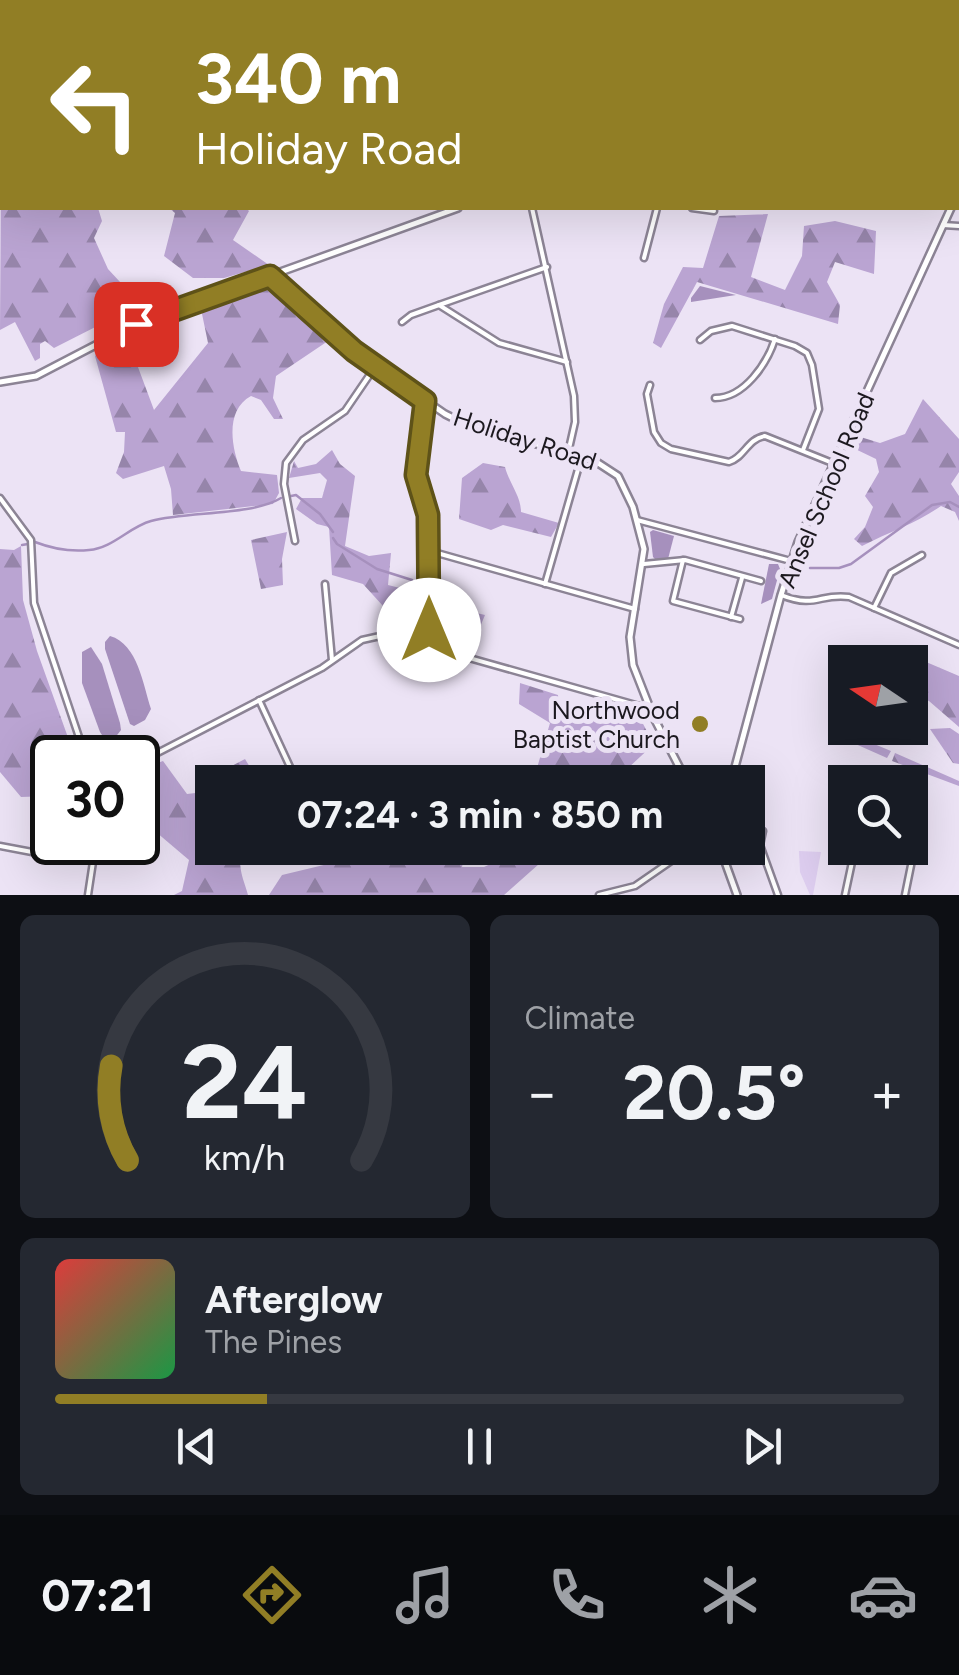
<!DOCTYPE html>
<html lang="en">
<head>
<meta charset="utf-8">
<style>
  :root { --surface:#171b24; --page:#242831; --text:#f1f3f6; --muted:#9ea1a6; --line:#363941; --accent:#917e25 }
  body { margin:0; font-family:Figtree,sans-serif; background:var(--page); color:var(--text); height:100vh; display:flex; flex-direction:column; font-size:38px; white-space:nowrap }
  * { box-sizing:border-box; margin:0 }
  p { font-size:32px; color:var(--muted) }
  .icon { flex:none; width:55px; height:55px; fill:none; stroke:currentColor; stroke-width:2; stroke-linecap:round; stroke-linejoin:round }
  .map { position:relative; height:895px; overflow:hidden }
  .panel { display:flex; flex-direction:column; gap:20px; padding:20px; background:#0d0f14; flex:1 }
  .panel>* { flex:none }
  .top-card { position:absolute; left:0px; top:0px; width:960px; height:210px; box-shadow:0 10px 40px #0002; background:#917e25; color:#fff; overflow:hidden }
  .needle { width:65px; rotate:283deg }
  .tools { position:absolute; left:828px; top:645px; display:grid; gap:20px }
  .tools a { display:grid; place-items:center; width:100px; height:100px; border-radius:0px; background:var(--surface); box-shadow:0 10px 40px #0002; font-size:50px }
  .speed { position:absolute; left:30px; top:735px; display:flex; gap:20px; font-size:50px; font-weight:700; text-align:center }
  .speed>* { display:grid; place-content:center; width:130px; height:130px; border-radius:50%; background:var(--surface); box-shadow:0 10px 40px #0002; line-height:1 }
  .speed .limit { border:5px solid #111; border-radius:15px; background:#fff; color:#111 }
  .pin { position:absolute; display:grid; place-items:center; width:85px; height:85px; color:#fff; margin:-42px; border-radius:20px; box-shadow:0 5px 15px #0006 }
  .me { position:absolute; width:110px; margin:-55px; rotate:0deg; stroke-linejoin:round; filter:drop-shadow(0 0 8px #0008) }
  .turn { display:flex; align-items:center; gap:35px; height:210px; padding:0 30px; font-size:45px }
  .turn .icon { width:130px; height:130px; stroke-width:2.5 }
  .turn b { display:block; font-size:70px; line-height:85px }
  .big { font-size:75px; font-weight:700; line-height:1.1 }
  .panel .card { flex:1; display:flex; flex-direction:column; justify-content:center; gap:15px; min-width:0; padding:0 35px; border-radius:15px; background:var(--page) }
  .panel .dial { align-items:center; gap:0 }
  .dial svg { height:260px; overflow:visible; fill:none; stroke:var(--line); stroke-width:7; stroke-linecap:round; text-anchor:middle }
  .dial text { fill:var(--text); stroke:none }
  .song { display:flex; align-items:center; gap:30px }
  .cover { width:120px; height:120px; border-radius:15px; background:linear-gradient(135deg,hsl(0 70% 55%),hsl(140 70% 35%)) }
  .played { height:10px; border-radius:5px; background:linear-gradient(90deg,var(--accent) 25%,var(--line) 25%) }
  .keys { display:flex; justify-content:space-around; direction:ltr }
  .heat { display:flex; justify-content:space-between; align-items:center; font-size:55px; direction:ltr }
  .panel .tiles { flex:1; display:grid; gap:20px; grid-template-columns:1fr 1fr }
  .card:last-child { grid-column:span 2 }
  .trip { position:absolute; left:195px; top:765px; width:570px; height:100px; border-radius:0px; background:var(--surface); box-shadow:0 10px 40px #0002; font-weight:700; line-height:100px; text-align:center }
  .tab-bar { display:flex; height:160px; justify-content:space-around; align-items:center; background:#090b0e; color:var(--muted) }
  .tab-bar .icon { width:70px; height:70px }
  .tab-bar .selected { color:var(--accent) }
  .tab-bar b { font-size:45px; color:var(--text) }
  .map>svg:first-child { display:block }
</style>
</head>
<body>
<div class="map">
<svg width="959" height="895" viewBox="0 0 959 895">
  <defs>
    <pattern id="forest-firs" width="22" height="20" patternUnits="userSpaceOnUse" patternTransform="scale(2.5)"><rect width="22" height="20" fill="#baa4d2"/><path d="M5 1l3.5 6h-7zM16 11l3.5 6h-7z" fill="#9685aa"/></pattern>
  </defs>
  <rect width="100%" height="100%" fill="#ece3f5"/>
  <!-- forest -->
  <g fill="url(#forest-firs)">
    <rect x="358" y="0" width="168" height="2"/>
    <path d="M2,27V208H98L102,221L94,238L108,269L145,309L119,315L54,348L45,341L40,344V358L35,361L15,322L0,330Z"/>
    <path d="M169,208H246L249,211L233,240L269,265L224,278H193L164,256L175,213Z"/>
    <path d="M768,214L751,277L785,290L802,256L804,226L835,221L876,231L874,274L835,262L827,282L840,305L838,324L697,282L661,348L653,343L664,304L683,267L703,268L719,216Z"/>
    <path d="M266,287L328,341L276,376L273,398L283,419H274L261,400L251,396C225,410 231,447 241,471L277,475L279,493L273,504L173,515L171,489L164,466L123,479L116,473L124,452L125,432H116L95,356L107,344L126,335L154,410L208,343L201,309Z"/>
    <path d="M923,399L959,439V472L951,484L959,496V521L955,512L941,506C917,523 889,532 862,546L854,539L865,527L873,507L865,496L879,472L876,459L849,446L854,435L880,443L905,434Z"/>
    <path d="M332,450L340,464L355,476L345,546L369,556L391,553L388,585L424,594L423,612L383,606L363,584L332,575L329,527L317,524L296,509L302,498H322L327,480L320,473L289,478L294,461L298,468L316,464Z"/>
    <path d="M483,463L505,467C509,483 521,496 521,512L559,523L551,537L503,525L491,530L459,519L462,478Z"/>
    <path d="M287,532L282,559L283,585L261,589L251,540Z"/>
    <path d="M21,546L23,600L37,651L75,757L52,758V796H50L21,797L0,772V549L14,550Z"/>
    <path d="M435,603L485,615L470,651L433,640Z"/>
    <path d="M891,647L959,676V727L929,701L916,696L910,700V662H889Z"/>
    <path d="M520,683L558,695L559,707L596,722H642L654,744L613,782H533L550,723L519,704Z"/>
    <path d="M838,702L845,704V728H861L867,741L891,751L887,758L833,734L828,727Z"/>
    <path d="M950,728L959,734V764L953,763L930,729Z"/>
    <path d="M895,753L959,781V786L892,761Z"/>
    <path d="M245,759L259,782H221L224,770Z"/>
    <path d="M163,761L187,794L212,791V848H248C233,860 244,879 248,895H174L182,891L189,860L156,832L153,798L138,781V770Z"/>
    <path d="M366,848H466L462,867H484L525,848H557L504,895H269L282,875L332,863L337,853Z"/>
  </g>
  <!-- park -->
  <path fill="#ddcdef" d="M799,851L821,852L813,895H810L800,872Z"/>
  <!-- water -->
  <g fill="#a690bd">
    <path d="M700,286L736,295L691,302V298Z"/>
    <path d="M653,530L674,536L668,559L657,561L653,557L650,532Z"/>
    <path d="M769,564H778L780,569L772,599L761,604Z"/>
    <path d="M110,636C138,644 143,685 151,709L145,720L134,726L130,724L105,649V642Z"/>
    <path d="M91,647L102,664L120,723L121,730L114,739L104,738L100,732L82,683V652Z"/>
  </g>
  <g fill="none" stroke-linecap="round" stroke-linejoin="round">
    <!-- stream -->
    <g stroke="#a690bd" stroke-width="2.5">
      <path d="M291,496L296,495L320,514L333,532"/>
      <path d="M333,538L337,544L377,569L412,580"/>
      <path d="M35,542C53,549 70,552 89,550C113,548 129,527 151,521C188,511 251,516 281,498"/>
      <path d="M22,545L28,544"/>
      <path d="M810,568H839L851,564L932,505L950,502L959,507"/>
    </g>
    <defs>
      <g id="minor">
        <path d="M533,0V2"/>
        <path d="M643,2L645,0"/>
        <path d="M532,208L574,396L575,422L568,453"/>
        <path d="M692,208L714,211"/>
        <path d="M943,225L959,226"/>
        <path d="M644,258L657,208"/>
        <path d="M439,305L547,267"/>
        <path d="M402,322L411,315L439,305L499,343L567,362"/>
        <path d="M700,340L711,331L732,326L795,346L807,353L812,365L819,409L803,450"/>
        <path d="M650,385L647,394L654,432L661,443L671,449L729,462C745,457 747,439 765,436L835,464"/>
        <path d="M715,398C744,398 767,364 775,339"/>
        <path d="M425,401L416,475L427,515L428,647"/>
        <path d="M0,498L31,540L34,603L86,758"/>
        <path d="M637,520L791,561"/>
        <path d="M295,541L284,484L286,463L303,440L345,411L375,367"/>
        <path d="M430,551L635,609"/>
        <path d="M683,560L673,601L740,619"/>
        <path d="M644,564L685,560L761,581"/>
        <path d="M325,584L332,660"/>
        <path d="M545,584L581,459"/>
        <path d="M781,595C817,609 819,593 849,597L959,645"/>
        <path d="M874,608L891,573L922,555"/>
        <path d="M731,617L742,578"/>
        <path d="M259,700L297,782"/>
        <path d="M138,763L322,668L362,640L380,636L402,639L650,709"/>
        <path d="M763,831L760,845L778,895"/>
        <path d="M0,846L32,852L95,842"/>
        <path d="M248,856L263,848"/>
        <path d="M88,895L96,842"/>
        <path d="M599,895L635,886L690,848"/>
        <path d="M845,895L855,848"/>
        <path d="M905,895L921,816L917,804"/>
      </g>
      <g id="tertiary">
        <path d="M958,193L959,190"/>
        <path d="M270,276L354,351L445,414L461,422L595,461L618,476L633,507L644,549L630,637L633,665L653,716L687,782"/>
        <path d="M731,782L781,595L798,542L951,208"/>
        <path d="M720,848L737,895"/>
      </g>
      <g id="secondary">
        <path d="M958,90H959"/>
        <path d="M0,382L36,376L136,324L458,208"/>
      </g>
    </defs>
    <!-- minor casing -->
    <use href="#minor" stroke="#8c8495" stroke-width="9"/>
    <!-- tertiary casing -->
    <use href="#tertiary" stroke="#8c8495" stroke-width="10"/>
    <!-- secondary casing -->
    <use href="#secondary" stroke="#8c8495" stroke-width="10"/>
    <!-- minor -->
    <use href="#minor" stroke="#fff" stroke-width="4"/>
    <!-- tertiary -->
    <use href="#tertiary" stroke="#fff" stroke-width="5"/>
    <!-- secondary -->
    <use href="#secondary" stroke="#fff" stroke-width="5"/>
  </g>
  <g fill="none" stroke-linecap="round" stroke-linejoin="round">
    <defs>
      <path id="route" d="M136,324L270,276L354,351L425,401L416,475L428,515L429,630"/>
    </defs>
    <!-- route casing -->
    <use href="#route" stroke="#5e5218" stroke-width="25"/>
    <!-- route -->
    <use href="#route" stroke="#917e25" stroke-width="18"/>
  </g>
  <!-- markers -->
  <circle fill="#917e25" stroke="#ece3f5" stroke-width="4" cx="700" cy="724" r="10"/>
  <g text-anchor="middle" stroke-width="10" stroke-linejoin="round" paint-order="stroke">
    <!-- street labels -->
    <g font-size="25" fill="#1c191f" stroke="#ece3f5">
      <text transform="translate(525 439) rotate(18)" y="9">Holiday Road</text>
      <text transform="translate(826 490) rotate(-67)" y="9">Ansel School Road</text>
    </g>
    <!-- poi labels -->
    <g font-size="25" fill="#1c191f" stroke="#ece3f5" text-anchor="end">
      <text x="680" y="719">Northwood<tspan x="680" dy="29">Baptist Church</tspan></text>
    </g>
  </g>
</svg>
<div class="tools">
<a><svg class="needle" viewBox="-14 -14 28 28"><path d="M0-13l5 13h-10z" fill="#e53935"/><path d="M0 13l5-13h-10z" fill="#9ea1a6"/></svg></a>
<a><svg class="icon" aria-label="search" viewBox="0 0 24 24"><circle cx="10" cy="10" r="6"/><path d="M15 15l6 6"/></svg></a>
</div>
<div class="speed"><div class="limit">30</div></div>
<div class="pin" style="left:136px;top:324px;background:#d93025"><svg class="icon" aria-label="arrive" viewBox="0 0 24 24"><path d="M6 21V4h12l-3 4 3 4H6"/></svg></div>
<svg class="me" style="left:429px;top:630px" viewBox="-20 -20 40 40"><circle r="19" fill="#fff"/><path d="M0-13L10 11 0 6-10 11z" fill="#917e25"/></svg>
<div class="trip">07:24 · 3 min · 850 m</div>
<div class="top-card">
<div class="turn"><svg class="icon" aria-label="left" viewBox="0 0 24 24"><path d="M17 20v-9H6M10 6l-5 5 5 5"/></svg><div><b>340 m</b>Holiday Road</div></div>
</div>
</div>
<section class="panel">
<div class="tiles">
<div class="card dial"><svg viewBox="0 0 100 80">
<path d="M14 69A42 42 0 1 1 86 69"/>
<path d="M14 69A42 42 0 0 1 9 40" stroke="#917e25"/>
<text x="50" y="56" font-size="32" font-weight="700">24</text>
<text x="50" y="72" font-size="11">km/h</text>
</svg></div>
<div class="card"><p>Climate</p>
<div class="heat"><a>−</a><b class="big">20.5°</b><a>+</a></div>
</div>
<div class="card">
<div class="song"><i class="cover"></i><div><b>Afterglow</b><p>The Pines</p></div></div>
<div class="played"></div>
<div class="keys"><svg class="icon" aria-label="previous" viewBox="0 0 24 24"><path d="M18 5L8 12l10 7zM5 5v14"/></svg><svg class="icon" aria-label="pause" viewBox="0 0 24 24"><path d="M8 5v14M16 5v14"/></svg><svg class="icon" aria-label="next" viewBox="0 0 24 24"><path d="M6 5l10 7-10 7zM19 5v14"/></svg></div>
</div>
</div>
</section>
<nav class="tab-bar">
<b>07:21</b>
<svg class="icon selected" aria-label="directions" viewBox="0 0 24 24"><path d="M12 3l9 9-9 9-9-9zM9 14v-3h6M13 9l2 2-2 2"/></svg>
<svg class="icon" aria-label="music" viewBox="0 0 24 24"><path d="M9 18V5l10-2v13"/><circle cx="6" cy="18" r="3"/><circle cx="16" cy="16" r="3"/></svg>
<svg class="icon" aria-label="phone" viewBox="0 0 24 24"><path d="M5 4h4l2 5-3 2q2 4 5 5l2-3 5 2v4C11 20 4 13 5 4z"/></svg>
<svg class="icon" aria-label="climate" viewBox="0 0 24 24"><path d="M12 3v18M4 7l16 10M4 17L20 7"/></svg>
<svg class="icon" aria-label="car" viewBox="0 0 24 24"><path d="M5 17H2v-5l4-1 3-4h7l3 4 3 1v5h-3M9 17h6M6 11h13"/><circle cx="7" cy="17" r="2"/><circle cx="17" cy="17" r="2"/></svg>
</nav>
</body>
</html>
